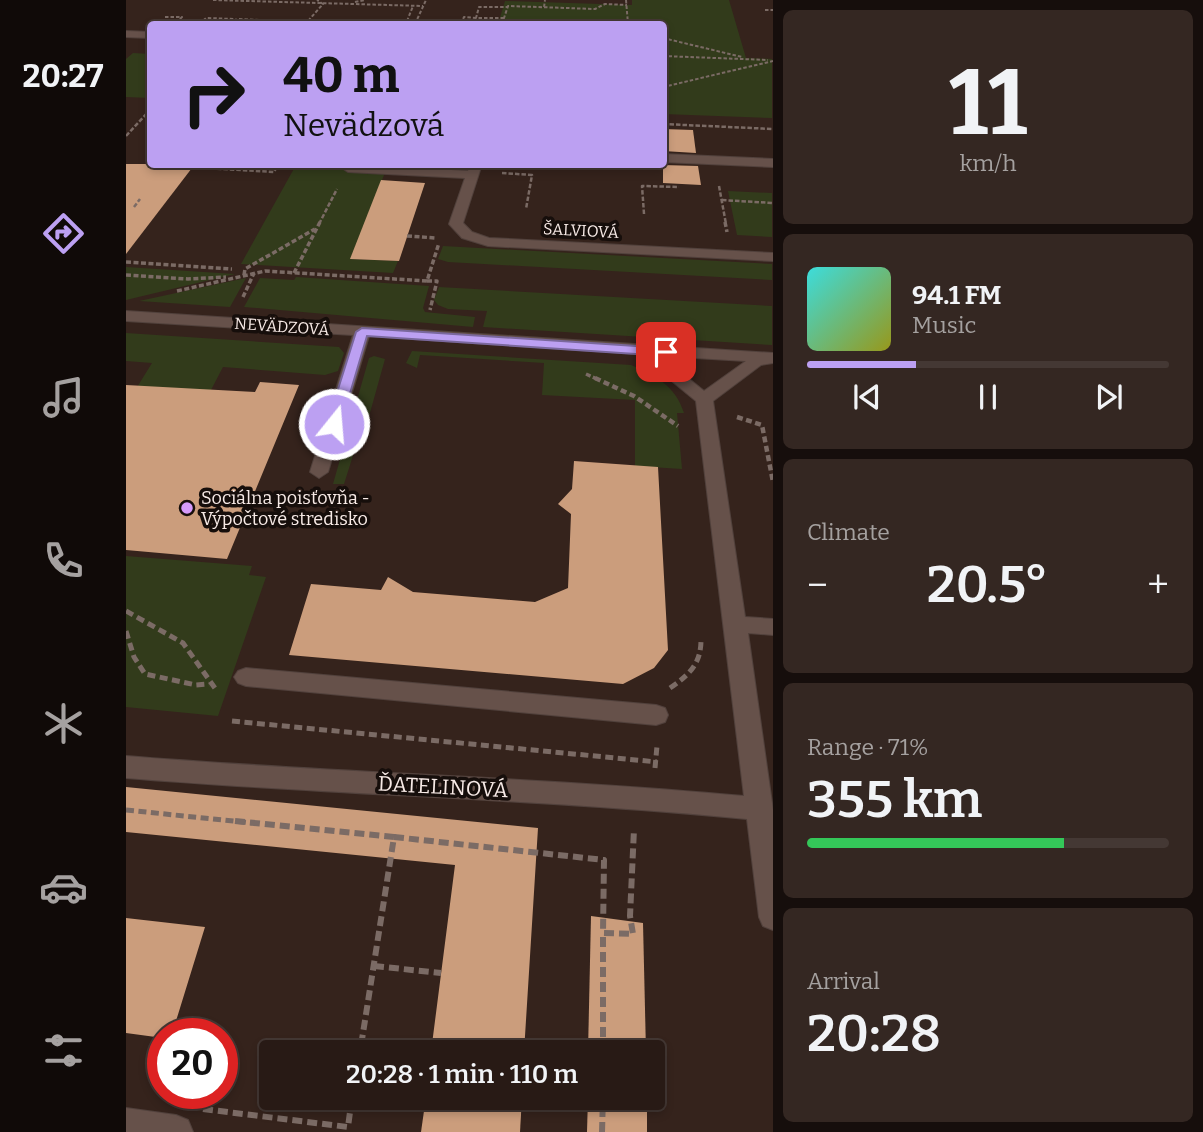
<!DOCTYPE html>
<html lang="en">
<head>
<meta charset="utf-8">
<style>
  :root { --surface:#281a15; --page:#342722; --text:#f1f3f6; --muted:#a5a1a0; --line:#443834; --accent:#bca0f2 }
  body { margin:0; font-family:Bitter,serif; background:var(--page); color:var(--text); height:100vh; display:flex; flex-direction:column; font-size:26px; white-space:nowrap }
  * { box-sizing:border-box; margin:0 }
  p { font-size:23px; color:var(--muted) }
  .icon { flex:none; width:38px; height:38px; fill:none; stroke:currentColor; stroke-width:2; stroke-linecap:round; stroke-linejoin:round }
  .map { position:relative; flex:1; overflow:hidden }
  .sheet { display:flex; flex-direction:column; gap:10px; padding:10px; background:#160e0c; width:430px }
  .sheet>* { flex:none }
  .hud { position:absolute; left:21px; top:21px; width:520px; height:147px; border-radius:7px; box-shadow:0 4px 10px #0003,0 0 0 2px var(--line); background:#bca0f2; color:#111; overflow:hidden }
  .speed { position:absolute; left:21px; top:1018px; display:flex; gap:14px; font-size:35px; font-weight:700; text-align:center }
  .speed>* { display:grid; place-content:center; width:91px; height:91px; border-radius:50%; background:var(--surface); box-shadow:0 4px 10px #0003,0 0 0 2px var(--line); line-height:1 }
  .speed .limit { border:10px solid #d22; background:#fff; color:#111 }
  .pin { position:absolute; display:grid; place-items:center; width:60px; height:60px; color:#fff; margin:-30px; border-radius:14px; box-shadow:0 4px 10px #0006 }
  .me { position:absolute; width:77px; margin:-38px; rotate:17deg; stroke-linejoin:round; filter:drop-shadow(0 0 5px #0008) }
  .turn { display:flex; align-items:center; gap:24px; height:147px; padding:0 21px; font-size:32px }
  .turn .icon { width:91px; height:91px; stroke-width:2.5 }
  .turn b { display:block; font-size:49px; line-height:60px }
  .big { font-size:52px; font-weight:600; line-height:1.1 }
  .sheet .widget { flex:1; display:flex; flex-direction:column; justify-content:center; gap:10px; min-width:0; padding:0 24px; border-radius:10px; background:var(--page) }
  .sheet .dial { align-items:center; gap:0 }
  .dial b { font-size:91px; line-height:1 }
  .song { display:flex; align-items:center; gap:21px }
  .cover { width:84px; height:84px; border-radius:10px; background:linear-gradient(135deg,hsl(180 70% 55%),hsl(60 70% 35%)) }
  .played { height:7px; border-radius:4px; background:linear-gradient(90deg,var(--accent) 30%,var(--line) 30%) }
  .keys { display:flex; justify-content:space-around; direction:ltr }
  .heat { display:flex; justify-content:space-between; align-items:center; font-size:38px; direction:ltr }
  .charge { height:10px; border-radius:5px; background:linear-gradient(90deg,#34c759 71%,var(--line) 0) }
  .trip { position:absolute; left:133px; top:1040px; width:406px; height:70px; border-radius:7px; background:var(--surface); box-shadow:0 4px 10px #0003,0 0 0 2px var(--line); font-weight:600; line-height:70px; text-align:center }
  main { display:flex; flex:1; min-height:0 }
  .tabs { display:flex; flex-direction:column; width:126px; justify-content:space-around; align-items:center; background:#100a08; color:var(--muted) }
  .tabs .icon { width:49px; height:49px }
  .tabs .selected { color:var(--accent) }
  .tabs b { font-size:32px; color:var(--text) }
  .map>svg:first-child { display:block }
</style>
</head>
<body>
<main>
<nav class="tabs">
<b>20:27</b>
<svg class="icon selected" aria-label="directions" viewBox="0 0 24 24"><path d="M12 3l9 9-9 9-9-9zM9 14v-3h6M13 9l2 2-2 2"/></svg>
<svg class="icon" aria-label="music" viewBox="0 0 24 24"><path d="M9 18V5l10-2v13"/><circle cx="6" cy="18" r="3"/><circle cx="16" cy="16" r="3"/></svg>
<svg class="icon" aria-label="phone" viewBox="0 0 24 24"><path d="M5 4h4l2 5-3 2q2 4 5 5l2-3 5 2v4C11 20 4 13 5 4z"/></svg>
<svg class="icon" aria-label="climate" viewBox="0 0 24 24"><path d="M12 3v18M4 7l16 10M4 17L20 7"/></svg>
<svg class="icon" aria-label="car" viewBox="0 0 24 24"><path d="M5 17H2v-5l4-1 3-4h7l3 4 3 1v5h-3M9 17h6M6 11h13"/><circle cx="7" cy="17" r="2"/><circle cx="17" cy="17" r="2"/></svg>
<svg class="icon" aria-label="filters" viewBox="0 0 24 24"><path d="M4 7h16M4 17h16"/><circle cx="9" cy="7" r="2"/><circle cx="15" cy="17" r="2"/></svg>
</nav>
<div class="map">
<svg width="647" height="1132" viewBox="0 0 647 1132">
  <rect width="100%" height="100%" fill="#35231c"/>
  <!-- green -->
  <g fill="#323b1b">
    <path d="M506,0H603L620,58L646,59V118L537,114V24H372L379,1L506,5Z"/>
    <path d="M7,53L24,54V98L0,97V59Z"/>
    <path d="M170,165H262L225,259L272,261L267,273L115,264Z"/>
    <path d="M602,191L646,193V237L611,235Z"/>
    <path d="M317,246L646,264V280L322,262L312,259Z"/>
    <path d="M0,267L109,274L0,300Z"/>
    <path d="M170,277L303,286L297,308L299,312L349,317L347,327L118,307L134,278L168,280Z"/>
    <path d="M120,278L104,307L13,301Z"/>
    <path d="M313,287L646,306V345L357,327L361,311L322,309L312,305L308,300Z"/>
    <path d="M0,333L213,347L218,353L212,371L199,375L97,367L85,390L0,405L26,363L0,361Z"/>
    <path d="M286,351L505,365C530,376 549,385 558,413H551L556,469L509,466V400L416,395L418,363L294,355L291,368L280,363Z"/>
    <path d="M248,356L259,359L235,445L230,446L218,484H207L243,358Z"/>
    <path d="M0,556L126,566L123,575L140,577L92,716L0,707Z"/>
  </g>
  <!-- building -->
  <g fill="#cb9d7c">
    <path d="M537,129L567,130L570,153L537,151Z"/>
    <path d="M0,164H69L0,254Z"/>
    <path d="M537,165L572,166L575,185L537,183Z"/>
    <path d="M255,180L299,183L273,261L224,259Z"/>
    <path d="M134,382L173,385L101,559L0,550V385L129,392Z"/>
    <path d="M448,461L532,467L542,650L528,668L497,684L163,655L185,584L255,590L262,577L287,592L409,602L442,588L445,514L432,504L446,489Z"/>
    <path d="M0,787L412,828L398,1052H305L329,865L0,832Z"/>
    <path d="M465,916L517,923L520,1052H462Z"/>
    <path d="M0,918L79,927L46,1034H37V1038L0,1033Z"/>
    <path d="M300,1097H396L394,1132H295Z"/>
    <path d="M462,1097H521V1132H461Z"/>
  </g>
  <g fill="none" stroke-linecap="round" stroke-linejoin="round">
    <defs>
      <g id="minor">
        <path d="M0,31L24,32V38L0,37Z"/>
        <path d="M537,154L647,159V167L537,162Z"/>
        <path d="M225,164L342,171L344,164H356L337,223L346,232L363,238L647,253V261L362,246L336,238L323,224L339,178L222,172L216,168Z"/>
        <path d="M0,311L647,353V363L635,365L587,401L619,617L647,619V635L622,633L647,810V930L637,926L633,917L621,819C415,799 207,795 0,778V756C206,773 413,777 618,796L570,401L513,354L243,336L202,472L193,478L184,472L227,335L0,321ZM535,356L620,361L578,391Z"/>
        <path d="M120,668L530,705L539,708L542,715L539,722L530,725L120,686L112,683L108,677L112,671Z"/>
        <path d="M0,1108L50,1115L62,1120L67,1132H0Z"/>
      </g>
    </defs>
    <!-- minor casing -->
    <use href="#minor" stroke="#51413c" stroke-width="2"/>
    <!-- path-far5 -->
    <g stroke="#7b6b65" stroke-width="2" stroke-dasharray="3.5 2" stroke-linecap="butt">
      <path d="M87,0L297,6"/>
      <path d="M500,0L502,24"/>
      <path d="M229,2L239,0"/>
      <path d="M418,7L419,0"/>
      <path d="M639,10H647"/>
      <path d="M39,17H56L49,24"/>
      <path d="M378,18H350L353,7H381"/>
      <path d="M113,19L154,21L150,24"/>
      <path d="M281,21L287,6"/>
      <path d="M73,24L80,18L109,19L120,24"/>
      <path d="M167,24L170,21H182L197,4L191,0"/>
      <path d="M289,24L300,0"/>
      <path d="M335,24L338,17L350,18"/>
      <path d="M376,24L382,6L469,9L479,4L501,5"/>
      <path d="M537,38L616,57"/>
      <path d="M537,56L642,60"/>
      <path d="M537,87L647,61"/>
    </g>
    <!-- path-far4 -->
    <g stroke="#7b6b65" stroke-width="2.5" stroke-dasharray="4.5 2" stroke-linecap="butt">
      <path d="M537,124L647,129"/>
      <path d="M0,136L24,110"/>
      <path d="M64,164L62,167L148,172L152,164"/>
      <path d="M508,164V169"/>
      <path d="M376,173L406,175L400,209"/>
      <path d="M593,186L600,224"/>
      <path d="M596,200L647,203"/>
      <path d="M8,207L14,199"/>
      <path d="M518,214L516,186L553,187"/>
      <path d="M193,224L211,189"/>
    </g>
    <!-- path-far3 -->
    <g stroke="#7b6b65" stroke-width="3.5" stroke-dasharray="5 2.5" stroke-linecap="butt">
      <path d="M599,222L601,232"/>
      <path d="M281,236L310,238"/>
      <path d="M0,262L106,269"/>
      <path d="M168,273L194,222"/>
      <path d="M0,275L62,279L100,277"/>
      <path d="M118,275L119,269L189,229"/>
      <path d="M301,281H311L304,310"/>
      <path d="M51,291L139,271L301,281L313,243"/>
      <path d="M117,297L128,273"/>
      <path d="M460,374L473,380"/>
    </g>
    <!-- path-far2 -->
    <g stroke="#7b6b65" stroke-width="4.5" stroke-dasharray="6 3.5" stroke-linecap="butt">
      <path d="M469,378L508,396L552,426"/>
      <path d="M611,417L636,425L647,482"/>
    </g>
    <!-- path-far1 -->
    <g stroke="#7b6b65" stroke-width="5" stroke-dasharray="8 4.5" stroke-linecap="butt">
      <path d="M0,611L57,643L91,691"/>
      <path d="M0,631L8,657L19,674L70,685L83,684"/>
      <path d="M544,688C563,675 575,664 575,640"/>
      <path d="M106,721L531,762"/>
      <path d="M529,768L531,746"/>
      <path d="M0,810L126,823"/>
    </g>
    <!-- path -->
    <g stroke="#7b6b65" stroke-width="6" stroke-dasharray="10 5" stroke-linecap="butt">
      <path d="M109,821L268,837L234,1052"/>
      <path d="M268,837L478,860L477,933"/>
      <path d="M248,966L315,973"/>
      <path d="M477,1052V933L507,934L504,916L508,829"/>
      <path d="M226,1099L299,1106"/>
      <path d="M77,1109L222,1127L226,1097"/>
      <path d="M476,1132L477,1097"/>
    </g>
    <!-- minor -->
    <use href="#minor" fill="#66514a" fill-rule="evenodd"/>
  </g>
  <!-- route -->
  <path fill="#bca0f2" stroke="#7a689d" stroke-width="2" d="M236,328L540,348L546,352L540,356L241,336L215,424L208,428L203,427L201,424L230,332Z"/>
  <!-- markers -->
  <circle fill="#d69bfa" stroke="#160e0b" stroke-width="2.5" cx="61" cy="508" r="7"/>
  <g text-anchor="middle" stroke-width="7" stroke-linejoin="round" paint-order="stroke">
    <!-- far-street labels -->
    <g font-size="16" fill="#f7eae6" stroke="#160e0b">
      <text transform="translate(455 230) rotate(3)" y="6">ŠALVIOVÁ</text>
      <text transform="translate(156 326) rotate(4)" y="6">NEVÄDZOVÁ</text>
    </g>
    <!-- poi labels -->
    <g font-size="18" fill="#f7eae6" stroke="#160e0b" text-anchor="start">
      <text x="75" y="504">Sociálna poisťovňa -<tspan x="75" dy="21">Výpočtové stredisko</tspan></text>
    </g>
    <!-- near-street labels -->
    <g font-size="21" fill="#f7eae6" stroke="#160e0b">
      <text transform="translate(317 787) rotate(3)" y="7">ĎATELINOVÁ</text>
    </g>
  </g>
</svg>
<div class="speed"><div class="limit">20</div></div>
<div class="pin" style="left:540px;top:352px;background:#d93025"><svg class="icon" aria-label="arrive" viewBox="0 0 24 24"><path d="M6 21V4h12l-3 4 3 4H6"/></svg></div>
<svg class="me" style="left:208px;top:424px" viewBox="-20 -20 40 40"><circle r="17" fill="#bca0f2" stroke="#fff" stroke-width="3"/><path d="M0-11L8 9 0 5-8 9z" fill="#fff"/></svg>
<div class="trip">20:28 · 1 min · 110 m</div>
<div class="hud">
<div class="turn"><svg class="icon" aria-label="right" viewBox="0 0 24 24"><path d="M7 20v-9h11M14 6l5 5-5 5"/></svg><div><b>40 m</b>Nevädzová</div></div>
</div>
</div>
<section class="sheet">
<div class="widget dial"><b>11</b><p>km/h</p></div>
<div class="widget">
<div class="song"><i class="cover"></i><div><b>94.1 FM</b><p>Music</p></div></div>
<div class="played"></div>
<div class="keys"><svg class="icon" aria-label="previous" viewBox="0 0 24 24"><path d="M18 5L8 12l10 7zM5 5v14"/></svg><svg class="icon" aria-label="pause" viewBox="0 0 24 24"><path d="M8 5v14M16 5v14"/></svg><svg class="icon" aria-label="next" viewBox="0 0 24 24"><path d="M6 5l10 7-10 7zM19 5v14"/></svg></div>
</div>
<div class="widget"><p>Climate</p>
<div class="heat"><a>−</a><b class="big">20.5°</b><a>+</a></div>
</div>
<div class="widget"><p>Range · 71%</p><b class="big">355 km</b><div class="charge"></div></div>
<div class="widget"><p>Arrival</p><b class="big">20:28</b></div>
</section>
</main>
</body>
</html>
